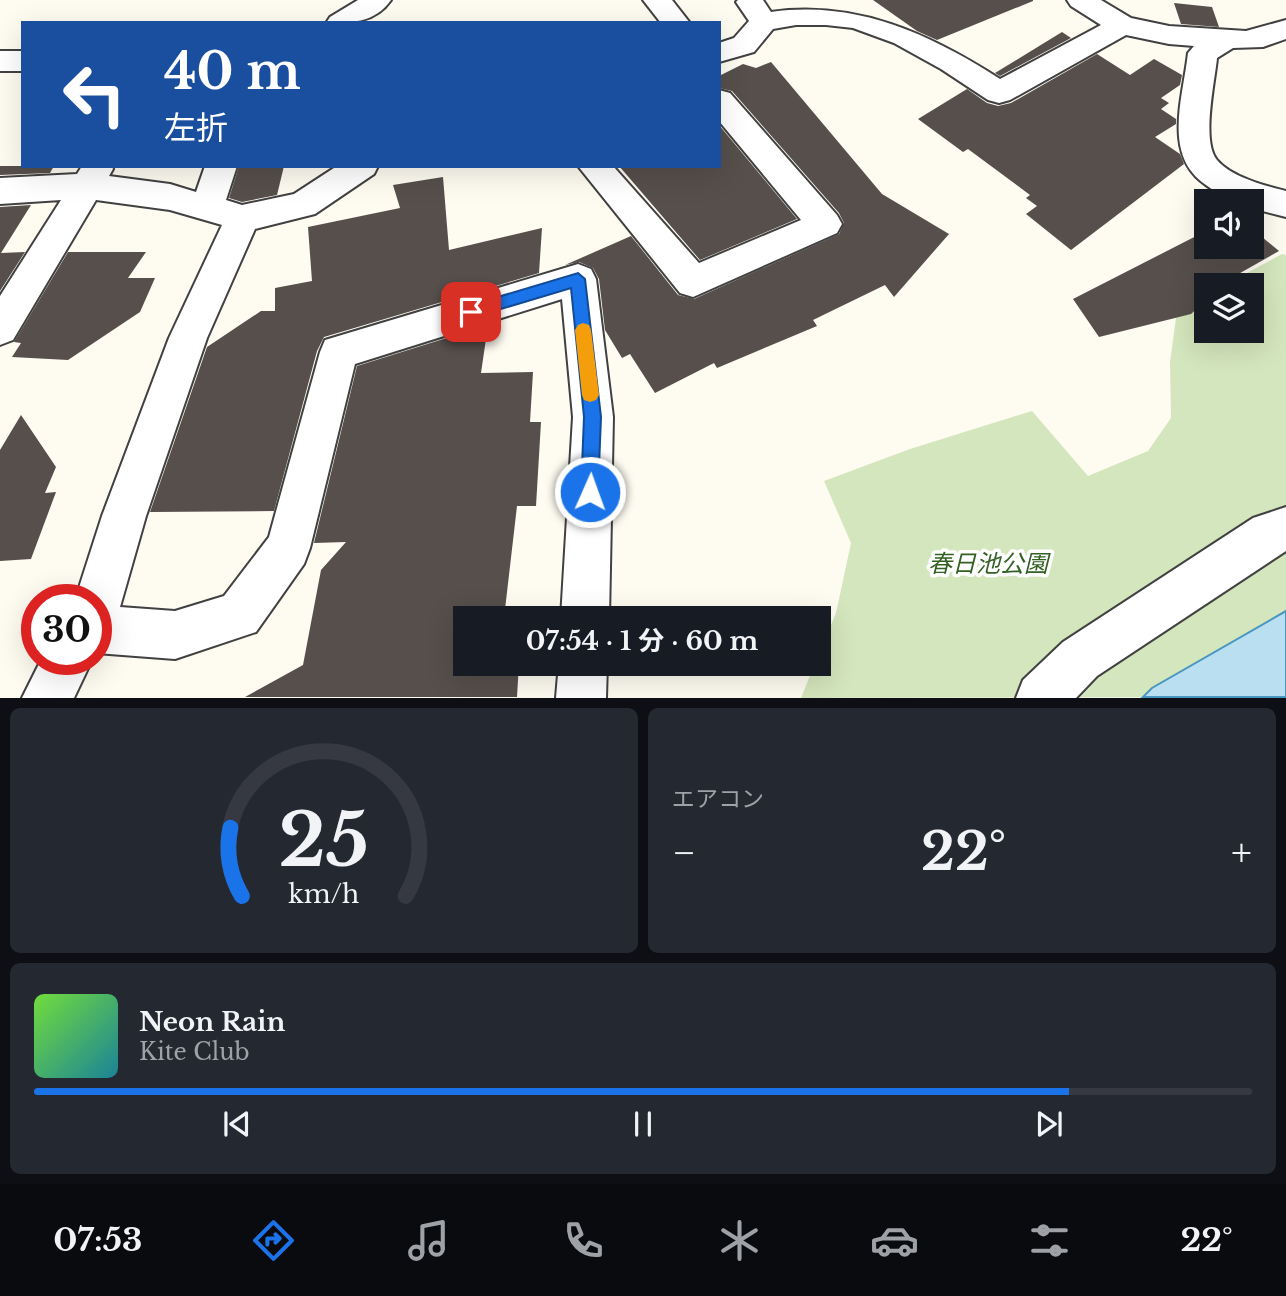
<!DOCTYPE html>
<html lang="ja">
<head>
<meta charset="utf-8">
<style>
  :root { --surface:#171b24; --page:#242831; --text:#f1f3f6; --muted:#9ea1a6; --line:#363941; --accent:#1a73e8 }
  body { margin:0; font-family:"Libre Baskerville","Noto Sans JP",serif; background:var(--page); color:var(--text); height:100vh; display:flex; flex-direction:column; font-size:26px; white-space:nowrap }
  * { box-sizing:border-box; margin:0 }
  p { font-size:23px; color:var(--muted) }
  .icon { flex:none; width:38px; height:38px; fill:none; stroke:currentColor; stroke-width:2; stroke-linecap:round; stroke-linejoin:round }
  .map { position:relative; height:698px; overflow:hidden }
  .side { display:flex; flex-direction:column; gap:10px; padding:10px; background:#0d0f14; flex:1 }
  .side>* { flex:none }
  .hud { position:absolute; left:21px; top:21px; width:700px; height:147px; border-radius:0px; box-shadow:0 7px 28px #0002; background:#1a4fa0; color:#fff; overflow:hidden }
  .controls { position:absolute; left:1194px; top:189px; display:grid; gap:14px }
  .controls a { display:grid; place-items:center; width:70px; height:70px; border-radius:0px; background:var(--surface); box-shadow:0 7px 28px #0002; font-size:35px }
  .speed { position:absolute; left:21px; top:584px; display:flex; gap:14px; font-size:35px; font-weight:700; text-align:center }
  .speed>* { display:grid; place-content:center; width:91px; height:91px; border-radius:50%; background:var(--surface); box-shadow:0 7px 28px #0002; line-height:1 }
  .speed .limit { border:10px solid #d22; background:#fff; color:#111 }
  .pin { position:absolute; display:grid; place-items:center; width:60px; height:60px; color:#fff; margin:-30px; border-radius:14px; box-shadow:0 4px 10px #0006 }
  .me { position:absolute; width:77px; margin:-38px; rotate:2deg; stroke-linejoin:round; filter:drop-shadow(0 0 5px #0008) }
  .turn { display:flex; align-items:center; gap:24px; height:147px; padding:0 28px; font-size:32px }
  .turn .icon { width:91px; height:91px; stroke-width:2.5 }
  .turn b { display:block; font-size:49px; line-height:60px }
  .big { font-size:52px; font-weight:700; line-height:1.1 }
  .side .widget { flex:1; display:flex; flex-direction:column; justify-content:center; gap:10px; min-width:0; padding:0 24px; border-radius:10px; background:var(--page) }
  .side .dial { align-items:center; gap:0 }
  .dial svg { height:182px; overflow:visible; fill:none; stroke:var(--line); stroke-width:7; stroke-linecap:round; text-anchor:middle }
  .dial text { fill:var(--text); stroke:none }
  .song { display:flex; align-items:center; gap:21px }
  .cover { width:84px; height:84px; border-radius:10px; background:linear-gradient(135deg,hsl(100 70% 55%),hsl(190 70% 35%)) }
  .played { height:7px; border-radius:4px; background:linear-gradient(90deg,var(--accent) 85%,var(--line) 85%) }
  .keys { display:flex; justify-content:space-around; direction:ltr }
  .heat { display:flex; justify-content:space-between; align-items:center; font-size:38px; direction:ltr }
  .side .tiles { flex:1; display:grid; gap:10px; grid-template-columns:1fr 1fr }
  .widget:last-child { grid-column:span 2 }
  .trip { position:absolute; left:453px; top:606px; width:378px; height:70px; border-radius:0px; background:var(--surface); box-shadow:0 7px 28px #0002; font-weight:700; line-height:70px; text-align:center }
  .tabs { display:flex; height:112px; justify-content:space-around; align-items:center; background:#090b0e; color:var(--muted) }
  .tabs .icon { width:49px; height:49px }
  .tabs .active { color:var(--accent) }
  .tabs b { font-size:32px; color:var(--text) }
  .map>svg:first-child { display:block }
</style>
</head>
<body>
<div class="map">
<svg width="1286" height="698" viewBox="0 0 1286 698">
  <rect width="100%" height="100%" fill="#fefbf1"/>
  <!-- green -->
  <path fill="#d4e6bd" d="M1282,254L1286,255V697L801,698L815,663H819V654L836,613L851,543L824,481L910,449L1032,411L1088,476L1148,451L1171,418L1170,362L1177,311L1206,295V331H1251V285H1225Z"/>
  <!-- water -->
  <path fill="#badff1" stroke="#4896c1" stroke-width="2" d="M1286,611V697H1143L1152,688Z"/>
  <!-- building -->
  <g fill="#564f4c">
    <path d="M873,0H1033V1L937,40L917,31Z"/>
    <path d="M1174,3L1212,7L1219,27L1181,24Z"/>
    <path d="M1062,32L1071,38L1000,76L995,73Z"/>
    <path d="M1097,54L1130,75L1154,59L1182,75L1180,85L1161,98L1169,103L1161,109L1176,119V124L1155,137L1180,154L1184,164L1071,250L1026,214L1037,206L1026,198L1030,195L968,149L963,152L918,119L967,89L987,103L998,106L1011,103Z"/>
    <path d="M771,62L882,194L949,234L894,297L885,285L813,320L817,326L717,368L714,363L655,393L630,354L622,358L605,330L599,279L593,268L579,262L565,265L631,236L678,295L694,299L839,234L844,223L839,213L732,91L719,88V76L743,64L756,68Z"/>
    <path d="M719,125L797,219L700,260L619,166H719Z"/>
    <path d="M0,166H54L50,173L0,175Z"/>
    <path d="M239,166H284L277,195L242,202L229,198Z"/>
    <path d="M443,177L449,250L542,228L539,273L324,337L317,351L274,511L150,512L207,347L261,311H275V288L312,281L308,227L400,208L393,185Z"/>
    <path d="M31,205L1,253L25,252L0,291V207Z"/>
    <path d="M1251,228L1279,251L1219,285H1206V300L1191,314L1099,337L1073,299L1206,231V247H1251Z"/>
    <path d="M68,252H146L128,278H155L140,312L68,360L12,357L21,343L14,342Z"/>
    <path d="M488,325L481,373L533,372L530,422H541L536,506H517L504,618H466V663H519L517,697H245L303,665L321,570L346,542L314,543L357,366Z"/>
    <path d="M21,415L56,467L45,493L56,492L31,559L0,561V450Z"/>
  </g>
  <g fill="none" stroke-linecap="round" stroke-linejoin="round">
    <defs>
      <g id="minor">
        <path d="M358,0H391C375,23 351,23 326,23L330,17Z"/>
        <path d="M643,0H672L690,23H661Z"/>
        <path d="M738,0H763L771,12C857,0 930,34 1000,79L1101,25L1071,6L1067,0H1101L1131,18L1169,26L1246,31L1286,20V39L1263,47L1233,48L1217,58C1215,81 1201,141 1217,160C1231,177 1266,186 1286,191V217L1251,208V201C1227,201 1226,199 1206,185C1162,156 1183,98 1188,53L1194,46L1169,44L1126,35L1010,100L999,103L988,100L941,69L894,43L853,28L826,25H796L773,29L754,52L719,62V43L734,38L749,21L736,2Z"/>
        <rect x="0" y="51" width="23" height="20"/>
        <path d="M719,90L730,93L837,215L842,224L837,233L693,297L680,293L578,166H613L699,263L801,220L719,121Z"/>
        <path d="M82,166H112L113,169L109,176L170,184L196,192L205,166H237L226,200L242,205L294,194L337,166H378L374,174L315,214L255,229L207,338L146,516L120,607L175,611L224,596L269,537L320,352L325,340L578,264L591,269L596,279L613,417L609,618H561L573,417L562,299L355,364L310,548L304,564L256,632L175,659L96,653V600H75L102,516L169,338L222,225L170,210L96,200L13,340L0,345V296L61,200L0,204V178L77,174Z"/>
        <path d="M1286,507V551L1097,676L1076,698H1016L1023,680L1063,642L1253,518Z"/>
        <path d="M41,660H92L74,698H22Z"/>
        <path d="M559,663H607L606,698H556Z"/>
      </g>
    </defs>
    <!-- minor casing -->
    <use href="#minor" stroke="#414141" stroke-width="4"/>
    <!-- minor -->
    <use href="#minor" fill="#fff" fill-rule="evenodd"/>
  </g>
  <!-- route -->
  <path fill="#1a73e8" stroke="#114b97" stroke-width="2" d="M578,273L585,279L601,417L598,492L596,499L590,501L583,499L581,492L584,417L571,288L471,318L464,312L471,305Z"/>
  <!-- slow -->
  <path fill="#f59e0b" d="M583,323L589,325L591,330L599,395L596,400L590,402L584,400L582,395L575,330L578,325Z"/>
  <g text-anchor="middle" stroke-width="7" stroke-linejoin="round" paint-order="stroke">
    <!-- park labels -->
    <g font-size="24" font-style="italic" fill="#336124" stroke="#fff">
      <text x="988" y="572">春日池公園</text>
    </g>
  </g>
</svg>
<div class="controls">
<a><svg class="icon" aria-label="sound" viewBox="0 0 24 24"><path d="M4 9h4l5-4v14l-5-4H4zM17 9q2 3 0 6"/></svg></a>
<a><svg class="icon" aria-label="layers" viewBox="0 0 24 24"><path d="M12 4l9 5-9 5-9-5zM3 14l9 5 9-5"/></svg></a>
</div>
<div class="speed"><div class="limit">30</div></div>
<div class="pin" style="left:471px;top:312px;background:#d93025"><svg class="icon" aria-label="arrive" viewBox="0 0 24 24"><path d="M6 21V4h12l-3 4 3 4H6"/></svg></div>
<svg class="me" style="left:590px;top:492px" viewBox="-20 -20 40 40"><circle r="17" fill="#1a73e8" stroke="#fff" stroke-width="3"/><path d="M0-11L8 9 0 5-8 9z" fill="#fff"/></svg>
<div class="trip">07:54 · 1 分 · 60 m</div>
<div class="hud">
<div class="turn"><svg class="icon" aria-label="left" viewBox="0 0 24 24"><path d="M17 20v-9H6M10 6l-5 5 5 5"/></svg><div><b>40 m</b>左折</div></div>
</div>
</div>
<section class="side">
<div class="tiles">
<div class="widget dial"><svg viewBox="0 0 100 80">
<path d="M14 69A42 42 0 1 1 86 69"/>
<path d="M14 69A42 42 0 0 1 9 39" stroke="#1a73e8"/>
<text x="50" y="56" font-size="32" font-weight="700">25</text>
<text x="50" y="72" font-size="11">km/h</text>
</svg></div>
<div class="widget"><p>エアコン</p>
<div class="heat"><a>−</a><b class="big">22°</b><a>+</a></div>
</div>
<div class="widget">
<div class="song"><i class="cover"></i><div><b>Neon Rain</b><p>Kite Club</p></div></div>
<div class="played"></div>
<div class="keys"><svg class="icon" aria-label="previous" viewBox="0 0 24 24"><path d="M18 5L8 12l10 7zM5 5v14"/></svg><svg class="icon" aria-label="pause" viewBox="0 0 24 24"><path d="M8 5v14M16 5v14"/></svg><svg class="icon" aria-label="next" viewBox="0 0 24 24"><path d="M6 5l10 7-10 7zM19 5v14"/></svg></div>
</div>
</div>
</section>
<nav class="tabs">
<b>07:53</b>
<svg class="icon active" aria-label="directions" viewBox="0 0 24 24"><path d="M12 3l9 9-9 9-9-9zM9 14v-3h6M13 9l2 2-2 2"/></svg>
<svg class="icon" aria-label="music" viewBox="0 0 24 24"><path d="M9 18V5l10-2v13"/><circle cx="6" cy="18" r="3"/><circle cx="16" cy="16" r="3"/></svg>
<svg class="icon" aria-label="phone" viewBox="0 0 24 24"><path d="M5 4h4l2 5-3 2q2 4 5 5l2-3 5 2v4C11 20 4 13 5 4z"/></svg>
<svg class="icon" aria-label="climate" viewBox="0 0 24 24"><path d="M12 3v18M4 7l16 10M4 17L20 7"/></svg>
<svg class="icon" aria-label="car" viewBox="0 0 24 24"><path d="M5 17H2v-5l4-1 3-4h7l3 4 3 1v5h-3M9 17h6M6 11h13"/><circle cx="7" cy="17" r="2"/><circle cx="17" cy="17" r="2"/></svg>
<svg class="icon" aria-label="filters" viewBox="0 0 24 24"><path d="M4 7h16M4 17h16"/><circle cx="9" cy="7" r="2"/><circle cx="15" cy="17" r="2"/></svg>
<b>22°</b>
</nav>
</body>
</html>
